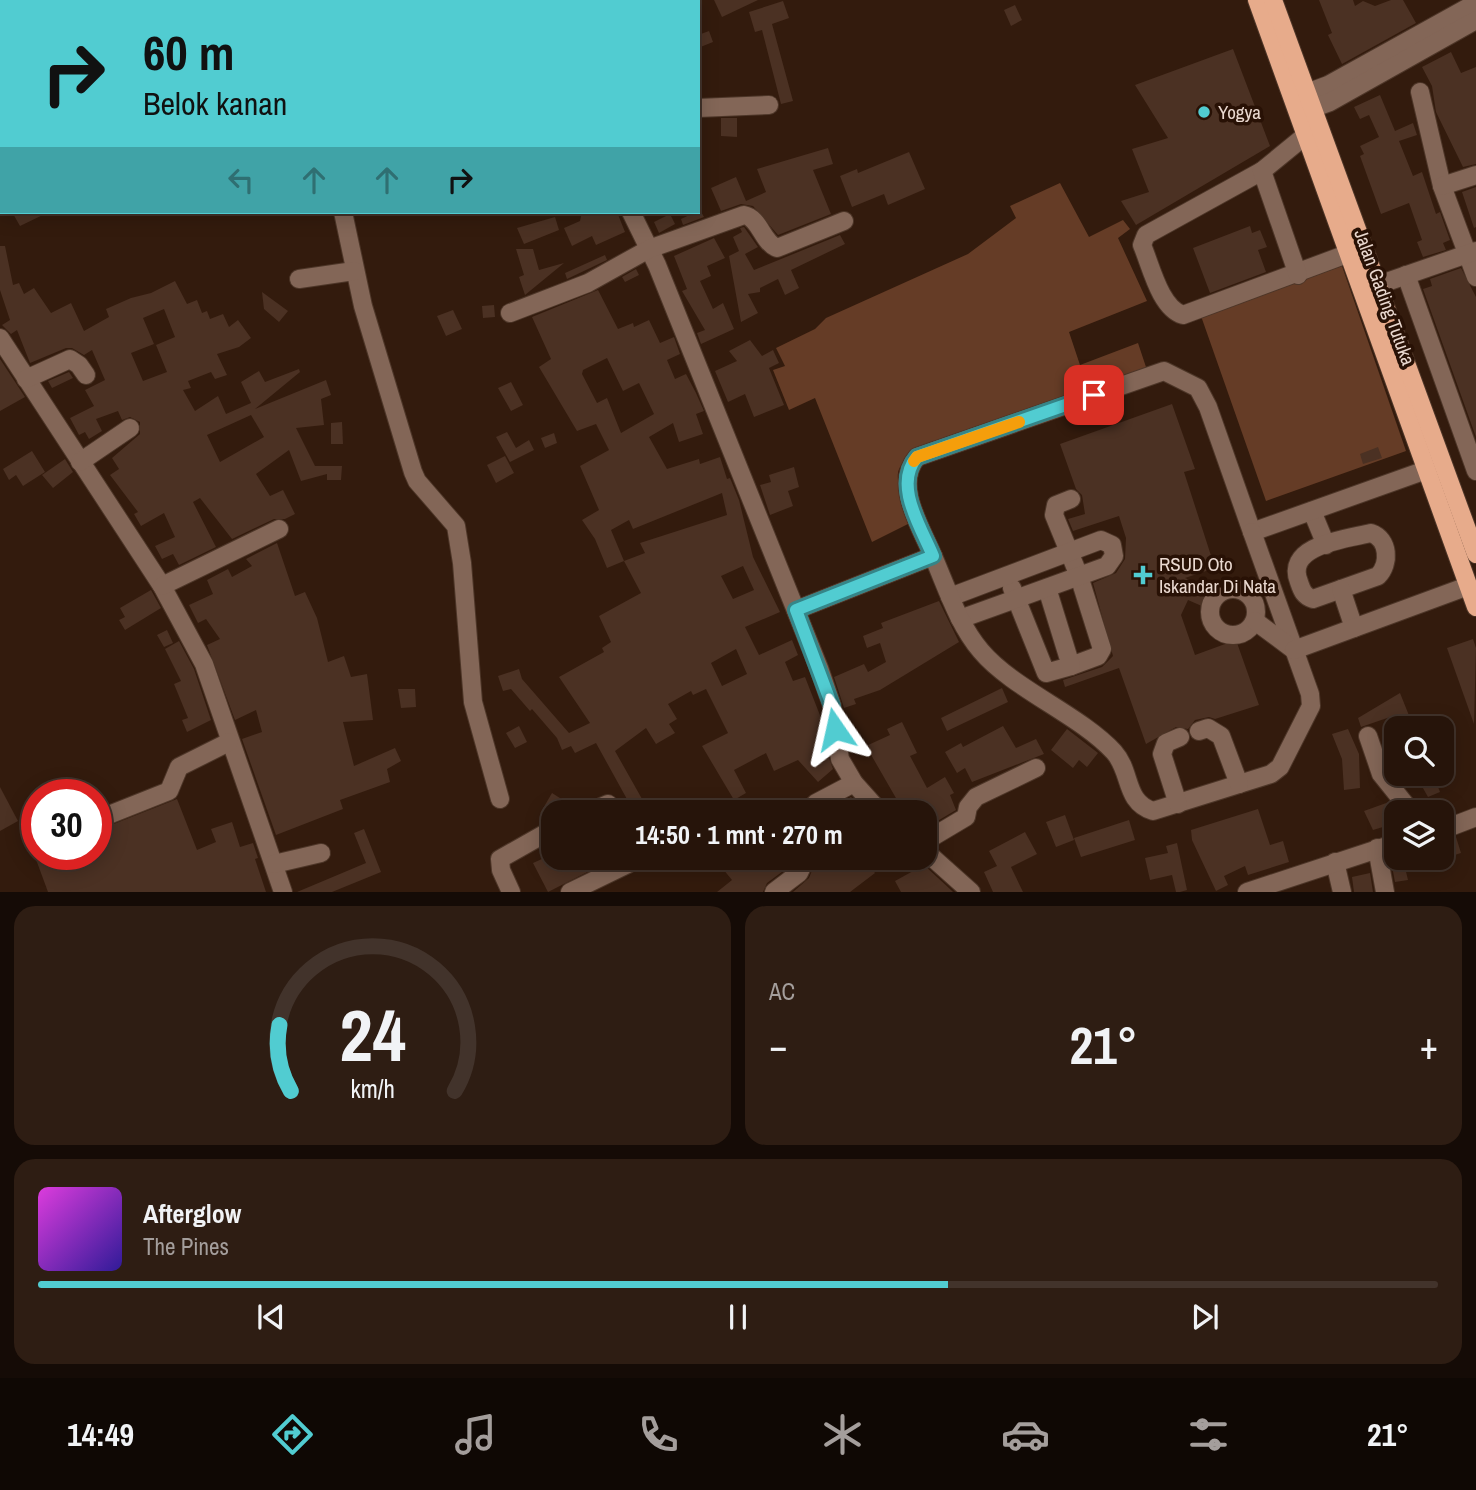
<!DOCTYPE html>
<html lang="id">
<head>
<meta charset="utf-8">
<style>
  :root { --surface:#26140a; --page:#2e1d13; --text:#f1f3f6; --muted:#a49e9c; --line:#42332b; --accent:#51ccd1 }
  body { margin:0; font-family:"Archivo Narrow",sans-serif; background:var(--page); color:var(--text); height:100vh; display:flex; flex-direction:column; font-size:26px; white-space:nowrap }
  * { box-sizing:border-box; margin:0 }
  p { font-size:23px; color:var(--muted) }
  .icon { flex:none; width:38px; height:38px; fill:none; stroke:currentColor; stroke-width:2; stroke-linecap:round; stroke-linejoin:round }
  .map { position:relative; height:892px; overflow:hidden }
  .panel { display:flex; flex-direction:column; gap:14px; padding:14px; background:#150b06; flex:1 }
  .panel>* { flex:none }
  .hud { position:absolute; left:0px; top:0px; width:700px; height:214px; box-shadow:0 4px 18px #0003,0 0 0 2px var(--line); background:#51ccd1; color:#111; overflow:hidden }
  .tools { position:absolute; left:1384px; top:716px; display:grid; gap:14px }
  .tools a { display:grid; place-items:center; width:70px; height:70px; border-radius:14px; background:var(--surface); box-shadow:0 4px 18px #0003,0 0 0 2px var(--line); font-size:35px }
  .speed { position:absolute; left:21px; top:779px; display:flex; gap:14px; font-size:35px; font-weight:700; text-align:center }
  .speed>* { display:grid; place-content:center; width:91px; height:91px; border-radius:50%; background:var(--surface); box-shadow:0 4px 18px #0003,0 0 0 2px var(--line); line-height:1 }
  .speed .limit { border:10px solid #d22; background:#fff; color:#111 }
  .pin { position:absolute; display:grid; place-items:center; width:60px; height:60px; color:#fff; margin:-30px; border-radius:14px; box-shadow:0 4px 10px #0006 }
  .me { position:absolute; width:77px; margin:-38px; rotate:349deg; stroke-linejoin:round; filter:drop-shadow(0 0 5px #0008) }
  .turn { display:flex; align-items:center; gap:24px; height:147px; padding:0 28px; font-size:32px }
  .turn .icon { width:91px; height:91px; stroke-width:2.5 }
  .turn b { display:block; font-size:49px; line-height:60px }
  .lanes { display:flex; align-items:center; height:66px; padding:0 28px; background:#0003; justify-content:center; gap:35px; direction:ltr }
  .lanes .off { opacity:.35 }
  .big { font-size:52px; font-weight:700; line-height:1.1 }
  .panel .tile { flex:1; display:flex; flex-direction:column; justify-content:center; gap:10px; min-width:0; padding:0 24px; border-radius:21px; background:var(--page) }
  .panel .dial { align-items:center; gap:0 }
  .dial svg { height:182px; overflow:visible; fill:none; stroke:var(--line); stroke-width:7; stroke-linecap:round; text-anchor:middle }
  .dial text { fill:var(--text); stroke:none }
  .song { display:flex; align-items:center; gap:21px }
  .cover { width:84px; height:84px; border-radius:10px; background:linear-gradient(135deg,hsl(300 70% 55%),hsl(250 70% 35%)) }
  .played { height:7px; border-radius:4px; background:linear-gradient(90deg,var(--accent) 65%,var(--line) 65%) }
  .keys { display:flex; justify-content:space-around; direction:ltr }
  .heat { display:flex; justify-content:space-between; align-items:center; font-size:38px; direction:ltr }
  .panel .tiles { flex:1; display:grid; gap:14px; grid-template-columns:1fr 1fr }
  .tile:last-child { grid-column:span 2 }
  .trip { position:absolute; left:541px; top:800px; width:396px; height:70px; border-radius:21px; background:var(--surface); box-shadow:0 4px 18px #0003,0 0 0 2px var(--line); font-weight:700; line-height:70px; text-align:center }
  .tabs { display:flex; height:112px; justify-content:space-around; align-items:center; background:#0f0804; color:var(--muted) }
  .tabs .icon { width:49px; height:49px }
  .tabs .current { color:var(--accent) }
  .tabs b { font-size:32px; color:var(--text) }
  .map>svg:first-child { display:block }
</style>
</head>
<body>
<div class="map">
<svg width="1476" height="892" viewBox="0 0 1476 892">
  <rect width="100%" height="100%" fill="#331b0d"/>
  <!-- green -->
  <g fill="#653c26">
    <path d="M1060,183L1089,237L1123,220L1130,229L1118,238L1147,301L1069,332L1080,365L1138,343L1147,370L932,443C884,466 895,479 914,521L872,542L815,398L789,410L773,370L785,366L776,348L815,329L826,318L968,254L1016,218L1010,206Z"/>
    <path d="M1342,266L1406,451L1266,501L1201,316Z"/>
  </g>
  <!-- building -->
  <g fill="#4b3123" fill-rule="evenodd">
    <path d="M714,0H758L722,17Z"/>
    <path d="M1319,0H1353L1355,6L1363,1L1375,6L1391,0H1403L1416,23L1342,64L1328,35L1332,33Z"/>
    <path d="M783,1L789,18L772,24L793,101L781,104L762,30L755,32L749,12Z"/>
    <path d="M1015,5L1022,20L1011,26L1004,10Z"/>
    <path d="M709,31L713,42L698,48V35Z"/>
    <path d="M1233,49L1270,146L1136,225L1121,201L1149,192L1132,149L1168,138L1135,85Z"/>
    <path d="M1451,52L1461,73L1476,67V164L1463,167L1436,112L1432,86L1422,67Z"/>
    <path d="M1380,95L1395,131L1413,123L1417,135L1399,141L1413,176L1422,172L1436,214L1440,212L1450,240L1443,243L1446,250L1423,257L1417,242L1422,240L1409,203L1381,214L1360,156L1364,154L1360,146L1379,137L1369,115L1360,119L1354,107Z"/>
    <path d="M721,118H737V137L721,136Z"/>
    <path d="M828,148L833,164L813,170L831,214L778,235L753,206L741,204L721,211L711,188L736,177L746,201L766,192L757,169Z"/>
    <path d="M909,152L925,189L888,205L884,194L852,207L840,176L857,169L858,173Z"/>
    <path d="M1476,187V227L1474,228L1462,192Z"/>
    <path d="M700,210L704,217L683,225L681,219Z"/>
    <path d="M12,212H49L20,226Z"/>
    <path d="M582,212H617L625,232L596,245L592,236L572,246L564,228L580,221Z"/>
    <path d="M670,214L675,224L659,233L654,222Z"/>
    <path d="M555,217L559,230L524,244L517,228Z"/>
    <path d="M1250,226L1252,233L1260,230L1267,247L1258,250L1266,272L1210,293L1193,248Z"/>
    <path d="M744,227L758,247L745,254L754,270L840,235L845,244L791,270L799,288L785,295L778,279L760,288V292L748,294L758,313L741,322L729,256L739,251L733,237L742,232L740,228Z"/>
    <path d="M714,238L725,258L707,266L711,276L700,281L713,309L723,303L734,329L701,344L697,333L705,330L682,291L687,289L674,256Z"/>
    <path d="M0,246H5L13,285L19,283L24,294L34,288L51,313L71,303L84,331L109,317L106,309L131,298L151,293L175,281L187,304L197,300L202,313L207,311L210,319L223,314L229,327L238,320L251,338L239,347L217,354L227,375L215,379L211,372L188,381L191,388L183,390L195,411L218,396L226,414L251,403L241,382L259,371L265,382L299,369L300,372L255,409L326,380L331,395L321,399L324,425L296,428L315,466H342L341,480H327V474L301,481L289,450L256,474L270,496L283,490L295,514L285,519H274L232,539L200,498L193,502L216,547L179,565L173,554L162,559L155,546L175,537L164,513L141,526L134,514L138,512L110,475L119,469L112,458L140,434V422L130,417L122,420L118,411L96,419L102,431L89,439L85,432L79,435L70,418L94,406L85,390L105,380L92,350L84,355L72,348H66L30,363L17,330L11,334L2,325L10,320L0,290ZM164,309L175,337L156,345L167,372L143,381L131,353L154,344L143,318ZM251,415L264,437L220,462L207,435Z"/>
    <path d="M516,249H533L539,270L564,263L525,295L519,277L524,275Z"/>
    <path d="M605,255L607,260L567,279L565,273Z"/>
    <path d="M1461,268L1476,297V437L1423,289L1432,286L1430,279Z"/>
    <path d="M636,269L639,275L625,282L622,277Z"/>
    <path d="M598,290L618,329L633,323L634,327L649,320L660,343L674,337L680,354L667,360L675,379L686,374L696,393L704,411L696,414L703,434L679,442L673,423L649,437L667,469L699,459L700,464L720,457L727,479L730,478L739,500L753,557L780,612L745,627L759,655L792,640L798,655L785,662L793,681L805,677L823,723L826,741L818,743L828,755L833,769L818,782L798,760L774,771L766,753L734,770L746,793L734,800L702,746L728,733L706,689L693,695L691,691L668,704L677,719L669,724L675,733L656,744L646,728L615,751L646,806L631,812L628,801L596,743L575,753L571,746L562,750L557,738L532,709L530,711L511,689L503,691L498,676L519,669L522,679L569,733L590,723L559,677L604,652L602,648L611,642L599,616L641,593L624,561L607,568L595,539L582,520L599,510L580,466L609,450L596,424L577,431L539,367L551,359L532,317ZM607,358L623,391L639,383L654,414L621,433L607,398L597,403L582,374L583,370ZM722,493L727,515L640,543L645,553L624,561L611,530L629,520L633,529ZM743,566L754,590L733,599L721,576ZM736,649L747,674L722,686L711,663Z"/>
    <path d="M262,292L288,311L279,322L264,309Z"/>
    <path d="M494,305L495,317L483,318L482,306Z"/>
    <path d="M453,310L462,329L446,336L437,316Z"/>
    <path d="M750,340L762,356L773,350L779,363L769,368L784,405L754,417L745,394L728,402L715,371L737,361L729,351Z"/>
    <path d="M0,359L25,397L0,411Z"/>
    <path d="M69,372L73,378L52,388L48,381Z"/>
    <path d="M511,382L523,405L511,411L498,388Z"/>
    <path d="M1172,404L1195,469L1184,472L1215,568L1185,578L1212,590L1204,607L1188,600L1181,615L1195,655L1236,640L1259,705L1215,719L1209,717L1195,720L1188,729L1176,727L1146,744L1119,668L1065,687L1063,680L1102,667L1113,656L1093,583L1116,573L1125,559L1126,538L1119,516L1073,531L1068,519L1085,514L1082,495L1076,489L1060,444Z"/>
    <path d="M342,422L343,444H331V423Z"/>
    <path d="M507,432L516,448L529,440L534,450L510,462L496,437Z"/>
    <path d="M554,433L557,443L545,448L541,438Z"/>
    <path d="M1378,447L1382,458L1363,464L1360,454Z"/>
    <path d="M32,451L45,472L23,486L16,475L9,480L3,469Z"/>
    <path d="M505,456L514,473L496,483L487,465Z"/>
    <path d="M65,459L73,472L53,488L42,475Z"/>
    <path d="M794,467L799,487L788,491L793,506L770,515L760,485L771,482L769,475Z"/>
    <path d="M277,543L295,596L305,592L317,618L328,662L344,656L351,677L367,674L373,720L343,722L354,766L395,748L401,761L387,769L390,782L340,800L343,809L276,835L242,739L262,732L256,710L235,720L207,645L220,639L206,619L198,623L189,605L213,594L207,580L228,569L232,577L252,566L246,559Z"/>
    <path d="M151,590L161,608L125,630L119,620L125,617L120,608Z"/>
    <path d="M939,601L959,642L880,690L854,699L856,704L844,708L834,677L864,664L868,672L886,662L880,643L867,648L863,636L883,628L881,623Z"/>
    <path d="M167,630L173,643L164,647L157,635Z"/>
    <path d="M1473,639L1476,648L1474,724L1447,648Z"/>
    <path d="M179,641L194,669L211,720L187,732L182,720L188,718L174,684L181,681L165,649Z"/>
    <path d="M1002,688L1008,702L947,731L941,718Z"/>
    <path d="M398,689H415L416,707L401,708Z"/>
    <path d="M1400,693L1412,723L1400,727L1393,716L1361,727L1358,718Z"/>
    <path d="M902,722L917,753L910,756L927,788L945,777L954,793L950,795L956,810L924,829V812H904L866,746L890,735L887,729Z"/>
    <path d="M519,726L527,742L515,748L506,733Z"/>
    <path d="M1003,726L1016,748L1036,739L1044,754L972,782L965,768L957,773L945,752L961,743L963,747Z"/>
    <path d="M1067,729L1098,753L1087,767L1079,760L1073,768L1051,750Z"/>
    <path d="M1348,729L1359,754L1360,788L1344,790L1342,759L1332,734Z"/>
    <path d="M1415,774H1433L1440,792L1428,797Z"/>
    <path d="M0,787L18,821L0,831Z"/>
    <path d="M552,793L563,800L551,818L541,812Z"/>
    <path d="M851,797L865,812H823Z"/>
    <path d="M177,799L197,850L216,842L211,829L232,822L240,847L253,843L258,858L255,859L266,892H48L34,854H96V831Z"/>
    <path d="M1389,802L1394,809L1396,823L1373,830L1364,811Z"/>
    <path d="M1258,809L1270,845L1283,841L1289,862L1248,875L1245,866L1224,876L1228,885L1216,891L1192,840L1191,830Z"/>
    <path d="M1065,815L1074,840L1056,847L1046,822Z"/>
    <path d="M1129,820L1135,840L1081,857L1074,838Z"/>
    <path d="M364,829L381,872L332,892H297L366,863L354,833Z"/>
    <path d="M1025,832L1037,854L1011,867L1023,892H993L984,872L997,866L989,851Z"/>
    <path d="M1456,837L1461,853L1442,859V842Z"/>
    <path d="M1177,843L1187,890L1180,892H1176L1172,875L1150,880L1145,858L1168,853L1166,846Z"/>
    <path d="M553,854V858H572L576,865L592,858H615L548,892L533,863Z"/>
    <path d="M725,858H794L790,866L767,883L763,892H717L732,880L718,863Z"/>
    <path d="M817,858H834L841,869L856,858H864L875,873L850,892H793L809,878Z"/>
    <path d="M1403,859L1408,880L1395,882L1391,861Z"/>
    <path d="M924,865L951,890L953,892H901L895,881Z"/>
    <path d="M1370,873L1373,892H1354L1352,877Z"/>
  </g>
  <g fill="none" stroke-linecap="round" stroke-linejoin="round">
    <defs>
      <g id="minor">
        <path d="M524,0L525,2"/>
        <path d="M387,2V0"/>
        <path d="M426,2L427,0"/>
        <path d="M1420,92L1442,186L1476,277"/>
        <path d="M1293,98L1328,85L1476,3"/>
        <path d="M698,108L769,105"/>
        <path d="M1300,113L1330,102L1476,20"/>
        <path d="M1262,171L1146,235L1142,245C1151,266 1160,308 1183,315L1347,254"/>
        <path d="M1442,186L1476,175"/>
        <path d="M343,212L363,306L413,472L417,481L456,526L462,563L473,702L500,799"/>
        <path d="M631,212L657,265L819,668L832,706L840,759L854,783L880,812"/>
        <path d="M1298,275L1262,171L1306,135"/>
        <path d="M1406,275L1476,471"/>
        <path d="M299,279L354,271"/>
        <path d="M1378,285L1476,251"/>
        <path d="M510,313L588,283L649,249L744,215C760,218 762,242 777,248L844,221"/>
        <path d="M0,338L162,586L204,664L283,892"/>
        <path d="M26,379L70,359L79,365L86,375"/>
        <path d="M80,462L130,428"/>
        <path d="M1071,499L1056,505L1054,515L1079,576L1102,649L1098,656L1071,666"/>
        <path d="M1312,511L1326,545"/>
        <path d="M1371,533C1389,539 1390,564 1378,576L1313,599C1304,596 1302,591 1299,582C1284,545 1346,539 1371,533Z"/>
        <path d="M933,556C921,527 893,485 917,457L1164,371L1198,388L1208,407L1252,532L1426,470"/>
        <path d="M162,586L279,529"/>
        <path d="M1012,588L1046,673L1071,666L1047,588"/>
        <circle cx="1233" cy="612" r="23"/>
        <path d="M1341,589L1354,628"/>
        <path d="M950,597L1101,540L1112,545L1114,556L1107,566L960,619"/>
        <path d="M796,610L933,556C947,588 958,624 981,651C1013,689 1080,715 1114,752C1132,772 1124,802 1153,811L1271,774L1280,767L1311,706L1310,694L1252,532"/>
        <path d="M1255,621L1294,650"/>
        <path d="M1294,650L1468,586"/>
        <path d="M1199,731L1208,728L1221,736L1239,784"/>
        <path d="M1368,736L1381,774L1405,804L1406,812"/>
        <path d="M1178,804L1162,754L1166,743L1180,737"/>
        <path d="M590,812L608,804"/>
        <path d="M807,812L816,803L854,783"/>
        <path d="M96,820L169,791L179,767L229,742"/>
        <path d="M1442,830L1476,817"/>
        <path d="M924,842L966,817L968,807L976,797L1036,768"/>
        <path d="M1377,848L1385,892"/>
        <path d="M924,850L971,892"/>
        <path d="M1335,862L1342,892"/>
        <path d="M274,864L321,853"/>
        <path d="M511,892L501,870L500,859L553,829"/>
        <path d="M570,892L628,864"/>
        <path d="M774,892L799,873L806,858"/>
        <path d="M1247,892L1396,843"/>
      </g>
      <g id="major">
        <path d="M1257,0L1476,607"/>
        <path d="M1273,0L1476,554"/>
      </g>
    </defs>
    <!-- minor casing -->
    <use href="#minor" stroke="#4d3628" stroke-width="20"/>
    <!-- major casing -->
    <use href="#major" stroke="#4d3628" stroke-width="20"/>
    <!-- minor -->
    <use href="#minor" stroke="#836657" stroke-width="18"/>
    <!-- major -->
    <use href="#major" stroke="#e7ab8b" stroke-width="18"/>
  </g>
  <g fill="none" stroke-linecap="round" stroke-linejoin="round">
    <defs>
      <path id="route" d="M835,729L832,706L796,610L933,556C921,527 893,485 917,457L1094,395"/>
    </defs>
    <!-- route casing -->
    <use href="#route" stroke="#358588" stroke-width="18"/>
    <!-- route -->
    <use href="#route" stroke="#51ccd1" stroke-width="12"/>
    <!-- slow -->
    <path stroke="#f59e0b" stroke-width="12" d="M914,461L917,457L1019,422"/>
  </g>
  <!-- markers -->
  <g fill="#51ccd1" stroke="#281105" stroke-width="2.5">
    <circle cx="1204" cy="112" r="7"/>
    <path d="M1139.5 564.5h7v7h7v7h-7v7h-7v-7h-7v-7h7z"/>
  </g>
  <g text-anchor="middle" stroke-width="7" stroke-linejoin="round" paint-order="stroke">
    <!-- poi labels -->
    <g font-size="19" fill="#ead9d0" stroke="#281105" text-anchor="start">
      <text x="1218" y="119">Yogya</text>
      <text x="1159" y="571">RSUD Oto<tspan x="1159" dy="22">Iskandar Di Nata</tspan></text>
    </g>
    <!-- street labels -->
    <g font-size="19" fill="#ead9d0" stroke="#281105">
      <text transform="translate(1385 297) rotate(70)" y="7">Jalan Gading Tutuka</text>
    </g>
  </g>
</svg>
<div class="tools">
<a><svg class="icon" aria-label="search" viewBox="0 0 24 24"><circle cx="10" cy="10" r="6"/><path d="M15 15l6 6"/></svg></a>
<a><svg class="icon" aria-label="layers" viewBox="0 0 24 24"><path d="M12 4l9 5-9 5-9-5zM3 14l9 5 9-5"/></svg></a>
</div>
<div class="speed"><div class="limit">30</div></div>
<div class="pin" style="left:1094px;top:395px;background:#d93025"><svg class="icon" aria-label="arrive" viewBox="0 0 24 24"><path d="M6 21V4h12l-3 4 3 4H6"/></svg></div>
<svg class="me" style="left:835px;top:729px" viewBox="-20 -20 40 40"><path d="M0-17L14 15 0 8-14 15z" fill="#51ccd1" stroke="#fff" stroke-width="4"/></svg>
<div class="trip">14:50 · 1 mnt · 270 m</div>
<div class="hud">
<div class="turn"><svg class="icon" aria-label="right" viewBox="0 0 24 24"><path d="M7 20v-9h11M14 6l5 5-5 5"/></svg><div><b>60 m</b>Belok kanan</div></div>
<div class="lanes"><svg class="icon off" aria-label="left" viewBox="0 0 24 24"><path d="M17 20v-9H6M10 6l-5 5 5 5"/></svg><svg class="icon off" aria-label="ahead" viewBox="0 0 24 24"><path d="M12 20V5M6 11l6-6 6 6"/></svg><svg class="icon off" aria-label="ahead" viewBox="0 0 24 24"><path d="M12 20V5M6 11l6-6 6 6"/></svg><svg class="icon" aria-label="right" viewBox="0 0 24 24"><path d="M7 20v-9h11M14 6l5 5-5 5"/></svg></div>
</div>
</div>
<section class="panel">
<div class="tiles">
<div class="tile dial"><svg viewBox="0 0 100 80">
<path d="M14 69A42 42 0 1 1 86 69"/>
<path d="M14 69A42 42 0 0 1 9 40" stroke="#51ccd1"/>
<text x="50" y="56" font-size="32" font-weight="700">24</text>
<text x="50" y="72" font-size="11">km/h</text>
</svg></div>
<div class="tile"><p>AC</p>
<div class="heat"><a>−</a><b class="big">21°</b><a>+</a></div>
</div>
<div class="tile">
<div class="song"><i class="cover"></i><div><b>Afterglow</b><p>The Pines</p></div></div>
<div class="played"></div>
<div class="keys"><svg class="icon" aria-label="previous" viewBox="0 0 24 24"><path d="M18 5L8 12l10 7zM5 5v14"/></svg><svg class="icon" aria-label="pause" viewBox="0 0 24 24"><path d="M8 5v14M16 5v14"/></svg><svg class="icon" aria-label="next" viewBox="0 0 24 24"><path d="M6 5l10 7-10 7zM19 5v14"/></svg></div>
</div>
</div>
</section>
<nav class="tabs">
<b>14:49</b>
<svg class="icon current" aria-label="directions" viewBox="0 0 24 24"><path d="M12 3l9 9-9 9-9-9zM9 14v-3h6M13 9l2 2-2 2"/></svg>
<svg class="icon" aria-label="music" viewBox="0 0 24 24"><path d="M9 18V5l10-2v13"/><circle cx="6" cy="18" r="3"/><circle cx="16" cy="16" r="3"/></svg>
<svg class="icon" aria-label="phone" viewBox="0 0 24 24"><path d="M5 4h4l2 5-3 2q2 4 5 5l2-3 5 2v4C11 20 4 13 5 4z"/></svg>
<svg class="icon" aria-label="climate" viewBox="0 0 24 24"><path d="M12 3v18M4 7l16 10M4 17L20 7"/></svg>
<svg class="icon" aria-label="car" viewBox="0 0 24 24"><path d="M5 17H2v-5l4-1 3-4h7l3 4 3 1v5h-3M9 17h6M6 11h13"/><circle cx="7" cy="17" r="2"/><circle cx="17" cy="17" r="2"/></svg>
<svg class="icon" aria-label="filters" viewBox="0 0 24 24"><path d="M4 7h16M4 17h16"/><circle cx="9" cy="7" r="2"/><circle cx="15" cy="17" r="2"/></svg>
<b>21°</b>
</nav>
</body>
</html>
